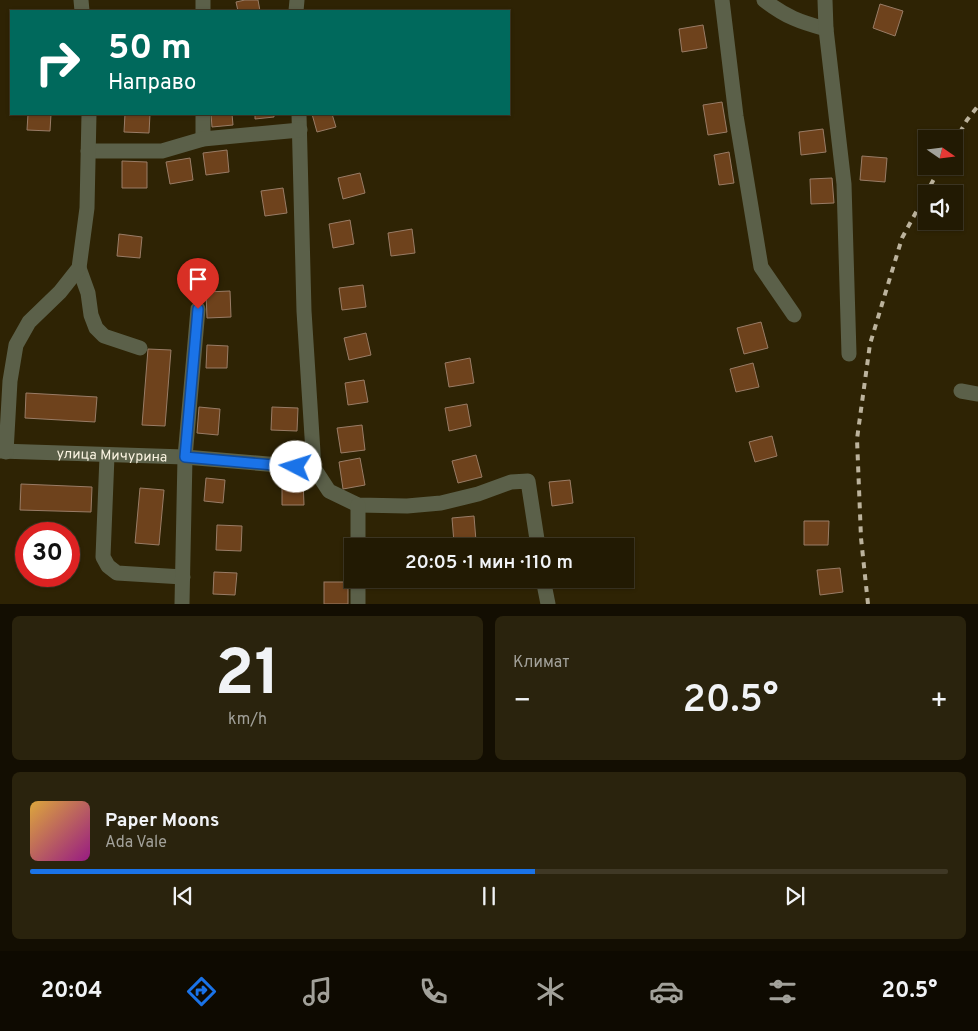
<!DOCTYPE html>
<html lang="ru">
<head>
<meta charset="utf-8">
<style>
  :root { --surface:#221a03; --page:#2a230d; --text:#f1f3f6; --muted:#a2a19a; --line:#3f3825; --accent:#1a73e8 }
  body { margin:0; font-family:Overpass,sans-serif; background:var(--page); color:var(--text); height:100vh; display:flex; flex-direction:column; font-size:19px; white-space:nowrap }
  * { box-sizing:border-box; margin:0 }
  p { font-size:16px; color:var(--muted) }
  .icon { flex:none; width:28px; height:28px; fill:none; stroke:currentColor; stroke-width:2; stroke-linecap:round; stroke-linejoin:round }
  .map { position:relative; height:604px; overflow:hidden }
  .side { display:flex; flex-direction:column; gap:12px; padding:12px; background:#130e02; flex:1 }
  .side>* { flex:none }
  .guide { position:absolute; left:10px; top:10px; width:500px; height:105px; border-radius:0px; box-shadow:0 1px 4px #0004,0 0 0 1px var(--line); background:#00695c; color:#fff; overflow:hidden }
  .needle { width:32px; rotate:104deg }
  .tools { position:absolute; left:918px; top:130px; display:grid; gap:10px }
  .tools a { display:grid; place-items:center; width:45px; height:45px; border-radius:0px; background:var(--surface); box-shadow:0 1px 4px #0004,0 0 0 1px var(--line); font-size:25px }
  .speed { position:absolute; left:15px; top:522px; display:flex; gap:10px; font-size:25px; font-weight:700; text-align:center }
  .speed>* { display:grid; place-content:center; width:65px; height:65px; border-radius:50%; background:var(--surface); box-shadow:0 1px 4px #0004,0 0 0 1px var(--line); line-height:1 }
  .speed .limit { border:8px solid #d22; background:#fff; color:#111 }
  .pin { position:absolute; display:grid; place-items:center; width:42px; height:42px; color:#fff; margin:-51px -21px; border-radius:50% 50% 50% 0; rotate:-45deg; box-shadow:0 0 5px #0007 }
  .pin .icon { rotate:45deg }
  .me { position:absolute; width:55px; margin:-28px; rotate:275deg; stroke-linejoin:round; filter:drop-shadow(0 0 4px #0008) }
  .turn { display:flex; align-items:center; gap:18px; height:105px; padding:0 15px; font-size:22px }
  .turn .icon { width:65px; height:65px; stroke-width:2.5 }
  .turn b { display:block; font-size:35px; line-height:42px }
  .big { font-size:38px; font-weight:600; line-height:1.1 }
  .side .tile { flex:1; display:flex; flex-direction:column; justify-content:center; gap:8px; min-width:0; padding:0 18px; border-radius:8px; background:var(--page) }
  .side .dial { align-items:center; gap:0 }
  .dial b { font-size:65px; line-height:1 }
  .song { display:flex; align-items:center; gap:15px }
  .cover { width:60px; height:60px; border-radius:8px; background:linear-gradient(135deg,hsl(40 70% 55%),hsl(310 70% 35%)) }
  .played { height:5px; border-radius:2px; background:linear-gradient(90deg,var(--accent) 55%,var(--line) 55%) }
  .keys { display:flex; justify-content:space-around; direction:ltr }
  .heat { display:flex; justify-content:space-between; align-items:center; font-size:28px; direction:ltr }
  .side .tiles { flex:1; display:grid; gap:12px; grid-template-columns:1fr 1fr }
  .tile:last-child { grid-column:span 2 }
  .trip { position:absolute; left:344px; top:538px; width:290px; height:50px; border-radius:0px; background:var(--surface); box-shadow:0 1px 4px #0004,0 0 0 1px var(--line); font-weight:600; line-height:50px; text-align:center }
  .dock { display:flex; height:80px; justify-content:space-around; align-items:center; background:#0e0a01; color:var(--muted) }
  .dock .icon { width:35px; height:35px }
  .dock .current { color:var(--accent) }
  .dock b { font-size:22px; color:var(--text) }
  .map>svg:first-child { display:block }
</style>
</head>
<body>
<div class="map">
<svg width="978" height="604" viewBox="0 0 978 604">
  <rect width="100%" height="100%" fill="#2e2304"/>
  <!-- building -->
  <g fill="#6e421c" stroke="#997c66">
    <path d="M245,0H258L260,11H238L236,2Z"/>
    <path d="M880,4L903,11L895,36L873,28Z"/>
    <path d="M703,25L707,48L682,52L679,29Z"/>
    <path d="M722,102L727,132L708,135L703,105Z"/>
    <path d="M28,114H51L50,131L27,130Z"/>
    <path d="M125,114H150L149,133L124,132Z"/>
    <path d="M211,114H232L233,125L212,127Z"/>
    <path d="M255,114H274V117L255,119Z"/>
    <path d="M312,114H332L336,127L317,132Z"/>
    <path d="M823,129L826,152L801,155L799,132Z"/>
    <path d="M227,150L229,172L206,175L203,153Z"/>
    <path d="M729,152L734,183L719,185L714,155Z"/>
    <path d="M862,156L887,158L885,182L860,180Z"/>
    <path d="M190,158L193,180L170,184L166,162Z"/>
    <path d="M122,161L147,162V188H122Z"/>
    <path d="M360,173L365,193L343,199L338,178Z"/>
    <path d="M832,178L834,203L811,204L810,179Z"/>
    <path d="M283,188L287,213L265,216L261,191Z"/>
    <path d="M350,220L354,244L333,248L329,224Z"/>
    <path d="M412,229L415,253L391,256L388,233Z"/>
    <path d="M119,234L142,237L140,258L117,256Z"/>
    <path d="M363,285L366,307L342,310L339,288Z"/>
    <path d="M230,291L231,317L207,318L206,292Z"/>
    <path d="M761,322L768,348L744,354L737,328Z"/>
    <path d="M366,333L371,355L349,360L344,338Z"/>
    <path d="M207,345L228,346L227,368H206Z"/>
    <path d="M148,349L171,350L165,426L142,425Z"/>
    <path d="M470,358L474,383L449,387L445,363Z"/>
    <path d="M753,363L759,387L736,392L730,369Z"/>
    <path d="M364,380L368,402L348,405L345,383Z"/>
    <path d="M26,393L97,397L95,422L25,418Z"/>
    <path d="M467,404L471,426L449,431L445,408Z"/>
    <path d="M199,407L220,409L218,435L197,433Z"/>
    <path d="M272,407L298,408L297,431L271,430Z"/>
    <path d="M362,425L365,450L341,453L337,428Z"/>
    <path d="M772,436L777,456L755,462L749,442Z"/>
    <path d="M476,455L482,477L458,483L452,461Z"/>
    <path d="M360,458L365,485L343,489L339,462Z"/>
    <path d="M206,478L225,480L223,503L204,501Z"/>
    <path d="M282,480H303L304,505H282Z"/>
    <path d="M570,480L573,503L552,506L549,482Z"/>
    <path d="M21,484L92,487L91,512L20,510Z"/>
    <path d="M140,488L164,490L159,545L135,543Z"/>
    <path d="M474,516L476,541L454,543L452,518Z"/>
    <path d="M804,521H829L828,545H804Z"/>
    <path d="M217,525L242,526L241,551L216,550Z"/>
    <path d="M840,568L843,592L820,595L817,570Z"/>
    <path d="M214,572L237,573L235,595L213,594Z"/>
    <rect x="324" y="582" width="24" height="22"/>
  </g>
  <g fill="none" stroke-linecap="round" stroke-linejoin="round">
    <!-- minor -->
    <g stroke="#5b6049" stroke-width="15">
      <path d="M81,0L82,11"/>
      <path d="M722,0L736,116L761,267L794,315"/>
      <path d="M764,0C786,17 800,22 826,29"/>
      <path d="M825,0L826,29L844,184L849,354"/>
      <path d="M203,11V0"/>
      <path d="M296,11L297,0"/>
      <path d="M203,114V139"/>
      <path d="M299,114L304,311L314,468L329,491L358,505L407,506L441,503L478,494L511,482L528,481L538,546"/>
      <path d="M88,151H162L203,139L300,130"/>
      <path d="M79,268L88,293L91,315L96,328L104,336L140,348"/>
      <path d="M961,391L978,394"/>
      <path id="s1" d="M0,451L185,457L314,468"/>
      <path d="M6,452L10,381L16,345L29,322L60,292L79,268L87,208L89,114"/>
      <path d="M107,456L103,557L108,566L117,573L183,577"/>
      <path d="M358,546V505"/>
      <path d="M543,579L548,604"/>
      <path d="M182,604L185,457L198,309"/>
      <path d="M358,604V579"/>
    </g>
    <!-- rail -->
    <g stroke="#bcb39d" stroke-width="4" stroke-dasharray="6 6" stroke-linecap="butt">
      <path d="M954,143L967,120L978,106"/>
      <path d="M868,604L861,538L857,439L870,344L902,238L941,166"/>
    </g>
  </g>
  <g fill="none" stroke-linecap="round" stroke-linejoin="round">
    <defs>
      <path id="route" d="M198,309L185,457L296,467"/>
    </defs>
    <!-- route casing -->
    <use href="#route" stroke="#114b97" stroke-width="12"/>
    <!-- route -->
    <use href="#route" stroke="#1a73e8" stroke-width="9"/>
  </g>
  <g text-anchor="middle" stroke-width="5" stroke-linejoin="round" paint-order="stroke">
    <!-- street labels -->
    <g font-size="14" fill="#faf3e1" stroke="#241900">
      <text dy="5" stroke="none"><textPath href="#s1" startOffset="112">улица Мичурина</textPath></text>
    </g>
  </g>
</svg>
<div class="tools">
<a><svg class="needle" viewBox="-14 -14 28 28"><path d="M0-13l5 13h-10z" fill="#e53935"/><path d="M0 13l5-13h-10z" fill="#a2a19a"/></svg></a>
<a><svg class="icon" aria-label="sound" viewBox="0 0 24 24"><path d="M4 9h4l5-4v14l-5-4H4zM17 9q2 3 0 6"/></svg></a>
</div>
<div class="speed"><div class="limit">30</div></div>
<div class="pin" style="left:198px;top:309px;background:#d93025"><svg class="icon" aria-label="arrive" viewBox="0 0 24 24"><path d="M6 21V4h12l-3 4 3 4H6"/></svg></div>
<svg class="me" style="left:296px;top:467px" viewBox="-20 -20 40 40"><circle r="19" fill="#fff"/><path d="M0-13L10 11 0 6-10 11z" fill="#1a73e8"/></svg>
<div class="trip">20:05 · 1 мин · 110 m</div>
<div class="guide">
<div class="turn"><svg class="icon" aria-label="right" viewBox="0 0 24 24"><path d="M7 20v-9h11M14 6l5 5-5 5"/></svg><div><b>50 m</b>Направо</div></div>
</div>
</div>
<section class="side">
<div class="tiles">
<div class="tile dial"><b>21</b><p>km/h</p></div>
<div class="tile"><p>Климат</p>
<div class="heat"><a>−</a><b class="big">20.5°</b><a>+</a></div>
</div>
<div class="tile">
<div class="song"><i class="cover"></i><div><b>Paper Moons</b><p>Ada Vale</p></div></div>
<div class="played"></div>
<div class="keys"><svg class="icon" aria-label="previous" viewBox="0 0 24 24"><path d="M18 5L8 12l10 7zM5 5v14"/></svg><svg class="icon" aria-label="pause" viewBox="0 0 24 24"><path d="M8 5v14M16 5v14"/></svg><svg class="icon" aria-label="next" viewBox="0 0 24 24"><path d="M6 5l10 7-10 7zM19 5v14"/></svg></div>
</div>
</div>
</section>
<nav class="dock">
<b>20:04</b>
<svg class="icon current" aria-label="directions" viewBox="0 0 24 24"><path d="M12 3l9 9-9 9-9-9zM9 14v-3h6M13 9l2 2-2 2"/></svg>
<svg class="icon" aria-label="music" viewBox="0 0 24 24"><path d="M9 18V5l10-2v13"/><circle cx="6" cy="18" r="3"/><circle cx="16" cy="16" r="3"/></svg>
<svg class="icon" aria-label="phone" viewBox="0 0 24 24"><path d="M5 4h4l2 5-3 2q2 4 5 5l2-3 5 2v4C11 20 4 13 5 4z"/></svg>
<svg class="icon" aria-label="climate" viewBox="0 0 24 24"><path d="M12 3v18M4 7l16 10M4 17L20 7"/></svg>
<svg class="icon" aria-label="car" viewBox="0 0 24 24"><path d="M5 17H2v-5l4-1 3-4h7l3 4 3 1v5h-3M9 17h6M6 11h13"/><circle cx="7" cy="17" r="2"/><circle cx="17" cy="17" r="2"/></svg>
<svg class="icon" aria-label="filters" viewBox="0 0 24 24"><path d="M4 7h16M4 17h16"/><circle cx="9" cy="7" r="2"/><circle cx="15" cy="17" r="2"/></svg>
<b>20.5°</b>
</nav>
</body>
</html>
